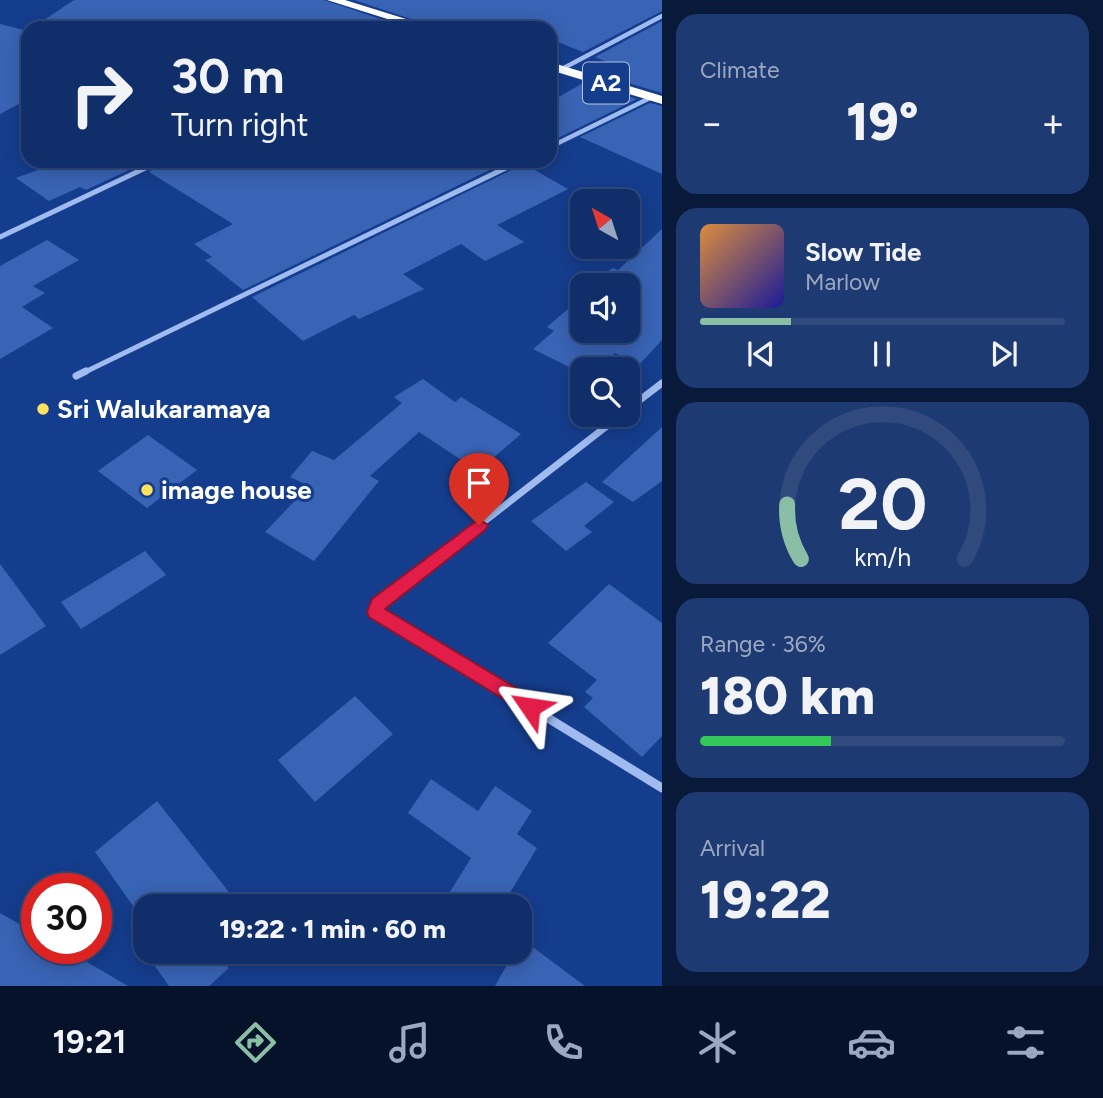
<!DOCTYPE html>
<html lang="en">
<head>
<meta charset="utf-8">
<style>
  :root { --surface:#102e6a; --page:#1e3a72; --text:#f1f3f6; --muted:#9ca8c1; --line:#304a7e; --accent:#8abfa5 }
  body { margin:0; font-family:Figtree,sans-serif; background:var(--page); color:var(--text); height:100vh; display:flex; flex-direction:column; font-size:26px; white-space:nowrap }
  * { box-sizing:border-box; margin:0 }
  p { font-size:23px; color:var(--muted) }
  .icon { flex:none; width:38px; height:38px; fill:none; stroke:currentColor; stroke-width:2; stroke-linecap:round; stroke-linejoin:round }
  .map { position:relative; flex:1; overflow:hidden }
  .details { display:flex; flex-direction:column; gap:14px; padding:14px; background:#09193a; width:441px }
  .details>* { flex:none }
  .hud { position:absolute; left:21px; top:21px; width:536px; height:147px; border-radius:21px; box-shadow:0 4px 18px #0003,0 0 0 2px var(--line); background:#102e6a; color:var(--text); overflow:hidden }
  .needle { width:46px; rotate:321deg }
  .controls { position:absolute; left:570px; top:189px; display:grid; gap:14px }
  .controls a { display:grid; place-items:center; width:70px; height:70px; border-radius:14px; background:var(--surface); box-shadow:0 4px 18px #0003,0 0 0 2px var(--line); font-size:35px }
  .speed { position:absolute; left:21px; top:873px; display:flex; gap:14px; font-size:35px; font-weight:700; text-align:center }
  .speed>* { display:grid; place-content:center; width:91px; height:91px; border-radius:50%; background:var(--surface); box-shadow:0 4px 18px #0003,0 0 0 2px var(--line); line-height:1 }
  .speed .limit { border:10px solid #d22; background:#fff; color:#111 }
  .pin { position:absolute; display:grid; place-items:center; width:60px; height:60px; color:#fff; margin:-72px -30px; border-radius:50% 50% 50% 0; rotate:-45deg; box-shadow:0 0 7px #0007 }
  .pin .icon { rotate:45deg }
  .me { position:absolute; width:77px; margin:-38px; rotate:302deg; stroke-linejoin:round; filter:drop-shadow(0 0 5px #0008) }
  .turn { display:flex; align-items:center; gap:24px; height:147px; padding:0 35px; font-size:32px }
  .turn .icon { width:91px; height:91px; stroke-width:2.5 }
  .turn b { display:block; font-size:49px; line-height:60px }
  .big { font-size:52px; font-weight:800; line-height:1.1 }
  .details .tile { flex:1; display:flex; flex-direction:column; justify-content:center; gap:10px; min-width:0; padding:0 24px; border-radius:21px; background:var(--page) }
  .details .dial { align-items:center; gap:0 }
  .dial svg { height:182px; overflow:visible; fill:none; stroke:var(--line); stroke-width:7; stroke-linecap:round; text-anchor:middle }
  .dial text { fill:var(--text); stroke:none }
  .song { display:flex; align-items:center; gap:21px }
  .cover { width:84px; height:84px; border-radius:10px; background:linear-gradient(135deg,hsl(30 70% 55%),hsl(240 70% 35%)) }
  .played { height:7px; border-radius:4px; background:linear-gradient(90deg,var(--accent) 25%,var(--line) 25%) }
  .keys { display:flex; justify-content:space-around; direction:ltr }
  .heat { display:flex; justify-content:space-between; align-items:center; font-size:38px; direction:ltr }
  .charge { height:10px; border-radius:5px; background:linear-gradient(90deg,#34c759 36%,var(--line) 0) }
  .trip { position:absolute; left:133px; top:894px; width:399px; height:70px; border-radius:21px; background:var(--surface); box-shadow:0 4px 18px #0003,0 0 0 2px var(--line); font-weight:800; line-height:70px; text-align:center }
  .dock { display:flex; height:112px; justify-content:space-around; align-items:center; background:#06122a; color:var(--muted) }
  .dock .icon { width:49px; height:49px }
  .dock .active { color:var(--accent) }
  .dock b { font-size:32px; color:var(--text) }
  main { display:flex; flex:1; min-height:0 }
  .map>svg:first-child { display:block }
</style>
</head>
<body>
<main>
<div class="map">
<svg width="662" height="986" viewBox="0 0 662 986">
  <rect width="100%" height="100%" fill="#153d8d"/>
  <!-- building -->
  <g fill="#3963b4">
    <path d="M74,0H324L407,28H32Z"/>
    <path d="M354,0H662V11L583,52L550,39V28H438Z"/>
    <path d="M662,21V93L598,74L614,65L595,57Z"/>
    <path d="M0,24L28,31V99L0,114Z"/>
    <path d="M583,83L637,99L550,142V102Z"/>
    <path d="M650,103L662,106V174L580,137Z"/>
    <path d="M37,161H148L86,190L80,187L49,201L16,178L46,167Z"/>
    <path d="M165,161H508L243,290L205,260L212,257L194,244L233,224L149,172Z"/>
    <path d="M524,164L568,189L497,225L524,242L485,261L461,244L403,274L424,289L359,319L354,315L303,341L252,297Z"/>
    <path d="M662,229V340L639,365L615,353L599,369H573L533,349L554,331L547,327L583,296V331H628V285H588L613,268L618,270Z"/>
    <path d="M47,240L79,260L33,286L45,293L22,307L53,328L0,359V266Z"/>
    <path d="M423,379L455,402L461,397L521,434L478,471L419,432L370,476L379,481L314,561L265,532L309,486L290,477L312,451L334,460L402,403L394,397Z"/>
    <path d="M662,427V481L633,502L602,482Z"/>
    <path d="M148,435L197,470L147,508L98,471Z"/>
    <path d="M586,482L614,502L584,526L592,532L566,551L531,521Z"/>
    <path d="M145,551L166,575L81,629L61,602Z"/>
    <path d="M0,564L46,626L0,655Z"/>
    <path d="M609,584L662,623V736L642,757L584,707L593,698L585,692L597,680L548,643Z"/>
    <path d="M355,696L393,734L315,802L278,760Z"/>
    <path d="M431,779L478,811L495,786L532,811L517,834L537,848L502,906H464L448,895L471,858L408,813Z"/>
    <path d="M157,801L240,906H145V923L95,852Z"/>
    <path d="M0,913L37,934V948H63L128,986H0Z"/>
    <path d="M145,924V952H217L229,968L209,986H169L133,935Z"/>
    <path d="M522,939L585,986H495L514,952H520Z"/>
  </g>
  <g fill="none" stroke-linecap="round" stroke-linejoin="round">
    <!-- street-far3 -->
    <g stroke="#9fbbf0" stroke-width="4.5">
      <path d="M560,70L662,16"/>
      <path d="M550,147L652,97"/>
      <path d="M154,164L160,161"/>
      <path d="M515,164L520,161"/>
    </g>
    <!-- street-far2 -->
    <g stroke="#9fbbf0" stroke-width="5">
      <path d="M0,237L158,162"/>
      <path d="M83,373L518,162"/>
    </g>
    <!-- street-far1 -->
    <g stroke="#9fbbf0" stroke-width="7">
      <path d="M76,376L86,371"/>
      <path d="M628,409L662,383"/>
      <path d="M424,642L376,612L378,604L621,415"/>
    </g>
    <!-- street -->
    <path stroke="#9fbbf0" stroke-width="9" d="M421,640L662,788"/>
    <!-- highway -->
    <g fill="#fff" fill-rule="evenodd">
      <path d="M327,0H345L435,28H416Z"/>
      <path d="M550,62L662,96V104L550,70Z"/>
    </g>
  </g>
  <!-- route -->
  <path fill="#e11d48" stroke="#92132f" stroke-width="2" d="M479,519L488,525L485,530L385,609L536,700L539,707L536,713L530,715L369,617L367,612L372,599Z"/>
  <!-- markers -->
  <g fill="#ffe15e" stroke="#153d8d" stroke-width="2.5">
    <circle cx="43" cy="409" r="7"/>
    <circle cx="147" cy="490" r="7"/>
  </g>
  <g text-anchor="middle" stroke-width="6" stroke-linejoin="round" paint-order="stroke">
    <!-- shield labels -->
    <rect fill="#153d8d" stroke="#b9c5dd" stroke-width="2" x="583" y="62.5" width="46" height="41" rx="5"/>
    <g font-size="24" font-weight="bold" fill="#fff">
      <text x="606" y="91">A2</text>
    </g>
    <!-- poi labels -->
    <g font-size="26" font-weight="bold" fill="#fff" stroke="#153d8d" text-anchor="start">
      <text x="57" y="418">Sri Walukaramaya</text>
      <text x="161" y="499">image house</text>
    </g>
  </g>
</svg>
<div class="controls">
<a><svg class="needle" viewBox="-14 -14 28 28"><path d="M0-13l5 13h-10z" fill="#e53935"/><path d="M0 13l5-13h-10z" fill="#9ca8c1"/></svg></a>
<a><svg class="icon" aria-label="sound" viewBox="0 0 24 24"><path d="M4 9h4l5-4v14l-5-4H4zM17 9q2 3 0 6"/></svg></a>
<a><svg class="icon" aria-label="search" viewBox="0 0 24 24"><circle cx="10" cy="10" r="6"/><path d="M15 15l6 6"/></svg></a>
</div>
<div class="speed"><div class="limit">30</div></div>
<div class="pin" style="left:479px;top:525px;background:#d93025"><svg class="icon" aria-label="arrive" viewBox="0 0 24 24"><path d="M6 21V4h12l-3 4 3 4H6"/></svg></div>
<svg class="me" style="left:530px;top:707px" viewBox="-20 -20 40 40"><path d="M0-17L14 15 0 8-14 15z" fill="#e11d48" stroke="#fff" stroke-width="4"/></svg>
<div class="trip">19:22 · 1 min · 60 m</div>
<div class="hud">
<div class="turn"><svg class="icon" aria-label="right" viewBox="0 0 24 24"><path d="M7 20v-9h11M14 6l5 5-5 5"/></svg><div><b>30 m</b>Turn right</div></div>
</div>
</div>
<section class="details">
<div class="tile"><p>Climate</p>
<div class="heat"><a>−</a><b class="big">19°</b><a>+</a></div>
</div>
<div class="tile">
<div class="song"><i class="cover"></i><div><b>Slow Tide</b><p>Marlow</p></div></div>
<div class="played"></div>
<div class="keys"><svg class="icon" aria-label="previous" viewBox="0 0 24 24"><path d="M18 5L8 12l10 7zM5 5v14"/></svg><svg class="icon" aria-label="pause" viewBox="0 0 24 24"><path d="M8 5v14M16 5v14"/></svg><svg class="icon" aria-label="next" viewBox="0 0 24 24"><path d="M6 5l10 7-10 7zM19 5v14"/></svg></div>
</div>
<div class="tile dial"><svg viewBox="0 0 100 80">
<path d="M14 69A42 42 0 1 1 86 69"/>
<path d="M14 69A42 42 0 0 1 8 45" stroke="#8abfa5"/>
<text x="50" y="56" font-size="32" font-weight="700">20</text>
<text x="50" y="72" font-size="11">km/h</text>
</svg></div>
<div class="tile"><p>Range · 36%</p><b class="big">180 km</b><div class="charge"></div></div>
<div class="tile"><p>Arrival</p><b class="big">19:22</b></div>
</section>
</main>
<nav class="dock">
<b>19:21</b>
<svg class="icon active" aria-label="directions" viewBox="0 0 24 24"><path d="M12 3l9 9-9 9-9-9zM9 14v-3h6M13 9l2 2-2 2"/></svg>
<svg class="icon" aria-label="music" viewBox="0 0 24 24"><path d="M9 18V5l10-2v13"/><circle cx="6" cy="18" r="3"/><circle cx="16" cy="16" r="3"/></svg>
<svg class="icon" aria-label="phone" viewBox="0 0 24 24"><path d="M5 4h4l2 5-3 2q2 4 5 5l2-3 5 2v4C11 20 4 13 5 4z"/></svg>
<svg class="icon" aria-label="climate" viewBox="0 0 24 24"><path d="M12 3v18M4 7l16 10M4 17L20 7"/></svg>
<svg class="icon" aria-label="car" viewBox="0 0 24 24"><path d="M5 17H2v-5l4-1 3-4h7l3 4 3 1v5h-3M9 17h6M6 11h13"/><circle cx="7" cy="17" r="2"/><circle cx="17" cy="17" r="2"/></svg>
<svg class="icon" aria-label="filters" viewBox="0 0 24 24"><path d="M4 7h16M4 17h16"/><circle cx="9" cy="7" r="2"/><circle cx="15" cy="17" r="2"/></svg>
</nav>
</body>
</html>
